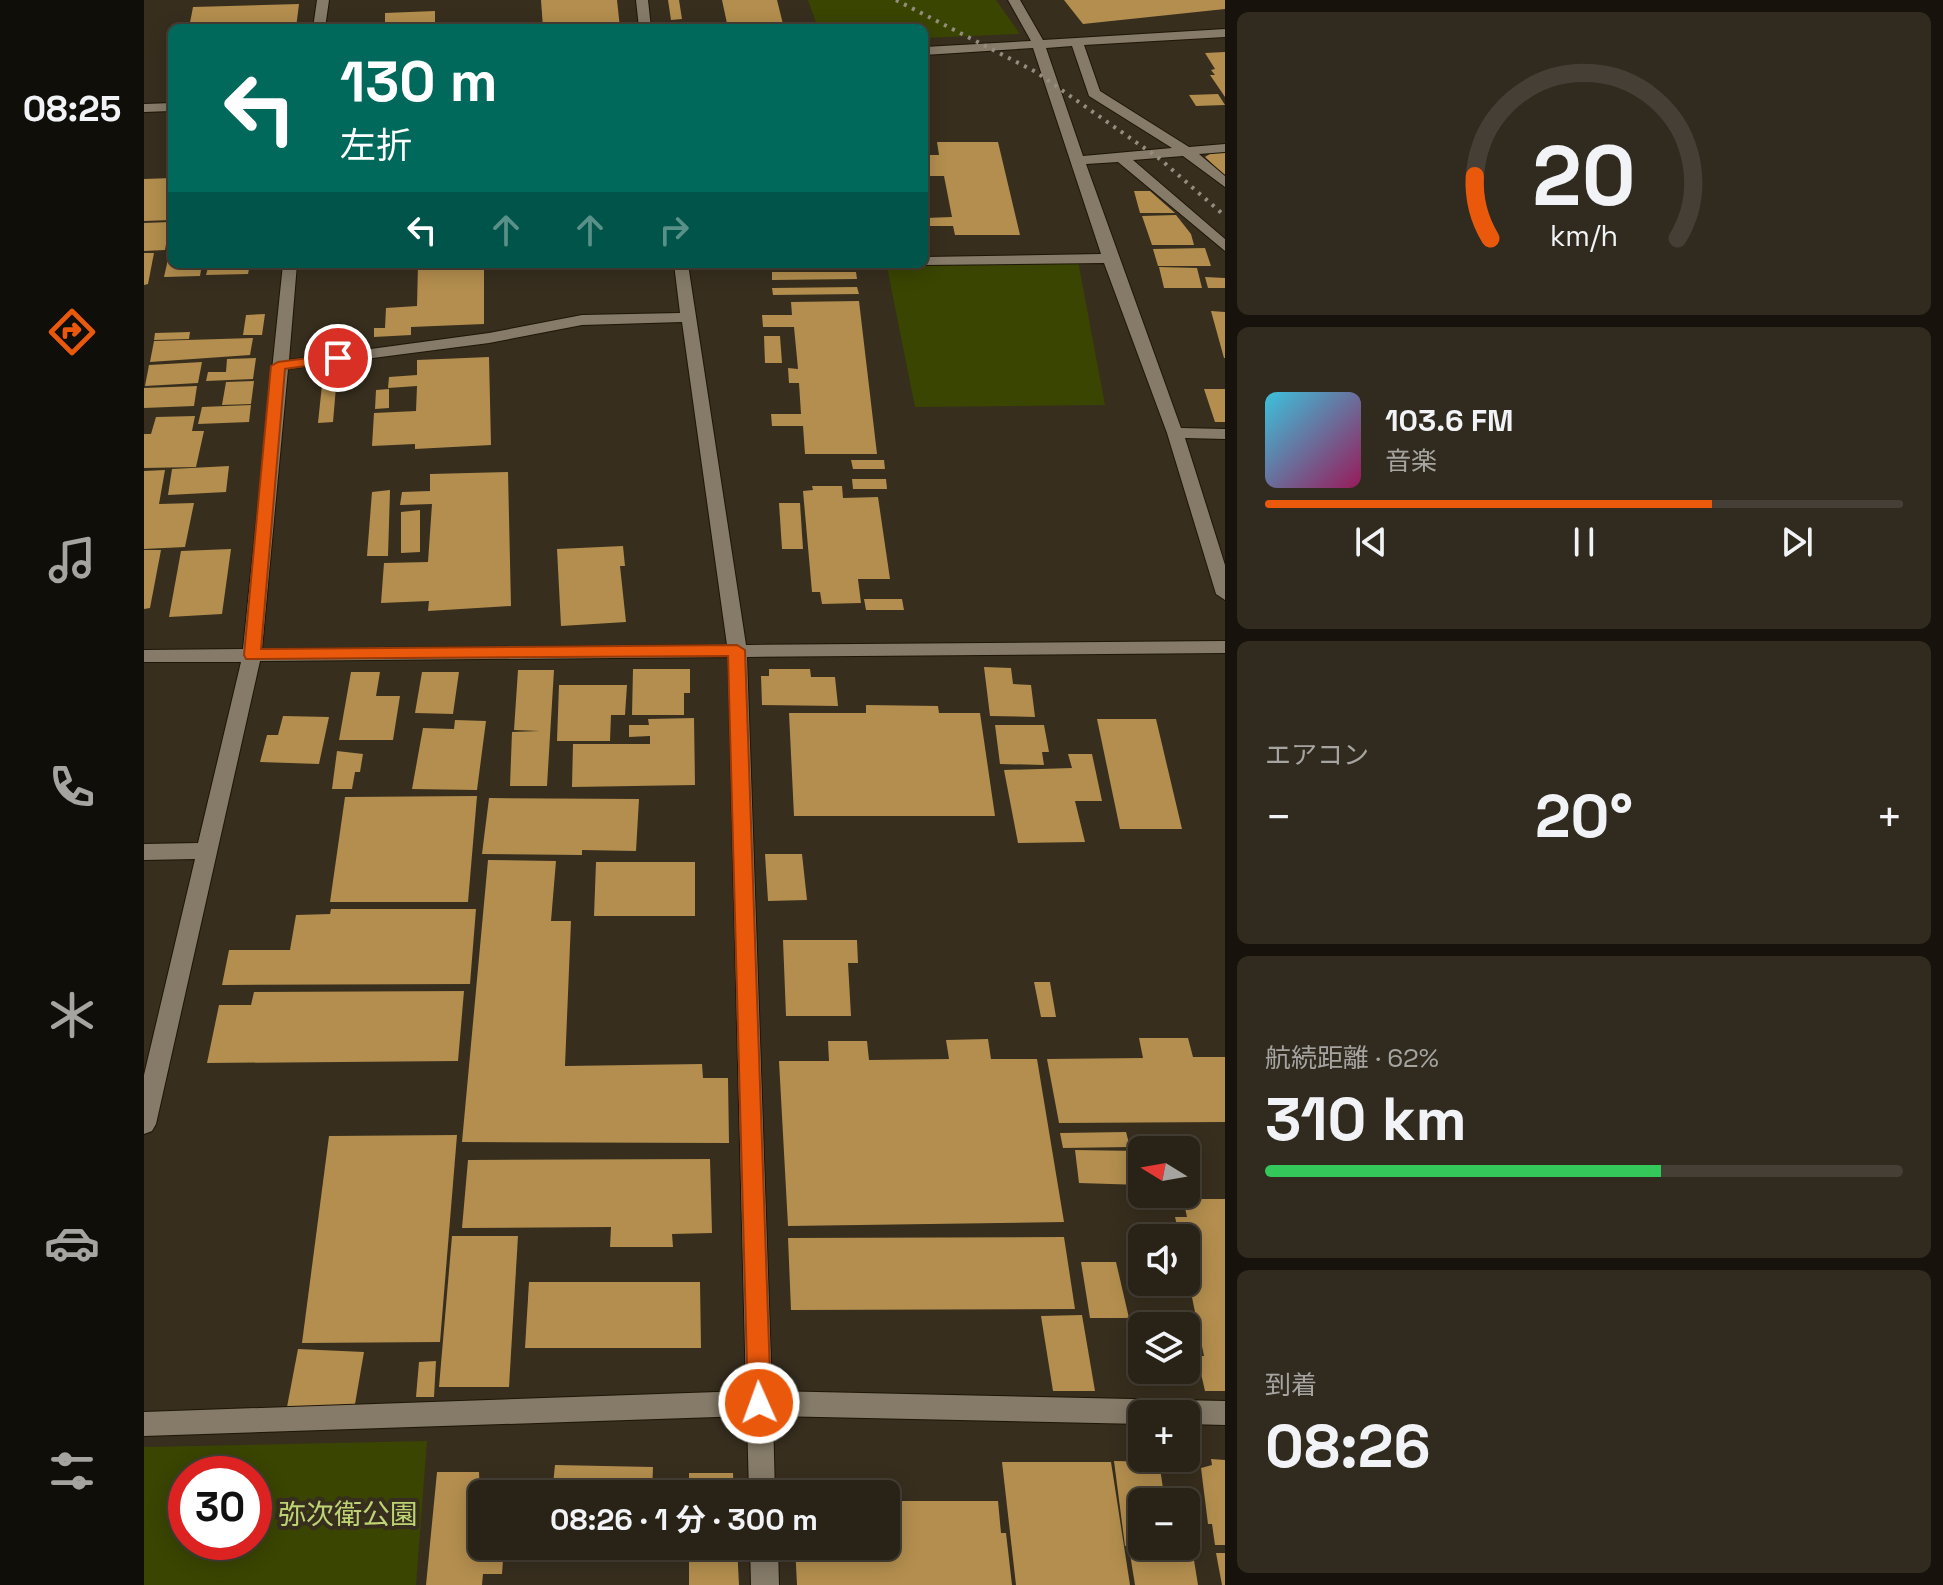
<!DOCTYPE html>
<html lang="ja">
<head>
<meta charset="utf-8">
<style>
  :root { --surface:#292216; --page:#312a1f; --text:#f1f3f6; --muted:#a5a4a1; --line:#453f35; --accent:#ea580c }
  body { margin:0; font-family:"Space Grotesk","Noto Sans JP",sans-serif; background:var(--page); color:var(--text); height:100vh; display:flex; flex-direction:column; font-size:30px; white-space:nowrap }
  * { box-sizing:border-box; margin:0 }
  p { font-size:26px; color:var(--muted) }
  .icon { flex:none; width:44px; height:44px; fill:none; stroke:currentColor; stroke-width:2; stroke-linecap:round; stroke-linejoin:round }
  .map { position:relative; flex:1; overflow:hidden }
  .sheet { display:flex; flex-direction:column; gap:12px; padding:12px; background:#17130c; width:718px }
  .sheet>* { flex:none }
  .top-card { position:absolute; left:24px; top:24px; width:760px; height:244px; border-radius:12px; box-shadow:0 4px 20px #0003,0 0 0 2px var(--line); background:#00695c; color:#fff; overflow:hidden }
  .needle { width:52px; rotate:281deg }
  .controls { position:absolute; left:984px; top:1136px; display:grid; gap:16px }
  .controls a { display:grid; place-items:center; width:72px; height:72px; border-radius:12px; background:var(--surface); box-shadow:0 4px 20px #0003,0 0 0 2px var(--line); font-size:40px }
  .speed { position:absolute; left:24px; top:1456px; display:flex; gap:16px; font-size:40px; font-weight:700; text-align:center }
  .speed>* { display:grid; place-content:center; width:104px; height:104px; border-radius:50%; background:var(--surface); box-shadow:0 4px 20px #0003,0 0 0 2px var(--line); line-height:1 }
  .speed .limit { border:12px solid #d22; background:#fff; color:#111 }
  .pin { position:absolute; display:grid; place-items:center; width:68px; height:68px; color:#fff; margin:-34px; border:4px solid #fff; border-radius:50%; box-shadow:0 2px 8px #0007 }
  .me { position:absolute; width:88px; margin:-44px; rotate:358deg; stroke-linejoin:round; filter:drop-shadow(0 0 6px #0008) }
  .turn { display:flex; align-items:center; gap:28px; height:168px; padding:0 40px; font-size:36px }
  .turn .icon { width:104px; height:104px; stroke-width:2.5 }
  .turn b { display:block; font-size:56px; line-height:68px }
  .lanes { display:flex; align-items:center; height:76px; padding:0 40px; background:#0003; justify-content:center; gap:40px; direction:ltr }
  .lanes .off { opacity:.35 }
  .big { font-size:60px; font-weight:700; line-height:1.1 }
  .sheet .tile { flex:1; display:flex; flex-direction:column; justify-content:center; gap:12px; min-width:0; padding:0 28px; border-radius:12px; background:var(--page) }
  .sheet .dial { align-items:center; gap:0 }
  .dial svg { height:208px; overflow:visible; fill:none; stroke:var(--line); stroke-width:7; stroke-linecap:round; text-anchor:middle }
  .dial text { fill:var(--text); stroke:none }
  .song { display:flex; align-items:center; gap:24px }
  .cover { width:96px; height:96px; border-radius:12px; background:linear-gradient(135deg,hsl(190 70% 55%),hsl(330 70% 35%)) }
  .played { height:8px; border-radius:4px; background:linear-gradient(90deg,var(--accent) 70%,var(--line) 70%) }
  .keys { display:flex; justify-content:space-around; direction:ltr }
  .heat { display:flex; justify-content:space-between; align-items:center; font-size:44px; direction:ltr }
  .charge { height:12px; border-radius:6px; background:linear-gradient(90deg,#34c759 62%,var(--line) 0) }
  .trip { position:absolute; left:324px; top:1480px; width:432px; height:80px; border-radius:12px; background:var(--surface); box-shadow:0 4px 20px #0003,0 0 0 2px var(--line); font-weight:700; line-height:80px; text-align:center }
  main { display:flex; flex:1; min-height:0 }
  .menu { display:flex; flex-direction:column; width:144px; justify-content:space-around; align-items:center; background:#100e09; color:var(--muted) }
  .menu .icon { width:56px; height:56px }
  .menu .current { color:var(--accent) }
  .menu b { font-size:36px; color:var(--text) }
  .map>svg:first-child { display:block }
</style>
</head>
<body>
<main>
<nav class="menu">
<b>08:25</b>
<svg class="icon current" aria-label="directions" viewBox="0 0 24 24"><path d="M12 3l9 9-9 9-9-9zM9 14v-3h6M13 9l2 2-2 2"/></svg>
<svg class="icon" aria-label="music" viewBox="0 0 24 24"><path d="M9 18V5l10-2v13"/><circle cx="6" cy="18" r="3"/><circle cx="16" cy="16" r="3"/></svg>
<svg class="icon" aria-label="phone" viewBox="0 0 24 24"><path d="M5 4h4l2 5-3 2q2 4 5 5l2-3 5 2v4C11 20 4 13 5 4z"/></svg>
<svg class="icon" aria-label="climate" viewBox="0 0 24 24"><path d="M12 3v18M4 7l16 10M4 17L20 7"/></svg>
<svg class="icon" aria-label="car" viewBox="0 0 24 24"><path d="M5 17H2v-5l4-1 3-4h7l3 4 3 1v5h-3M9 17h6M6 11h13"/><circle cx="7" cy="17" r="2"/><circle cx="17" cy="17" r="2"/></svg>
<svg class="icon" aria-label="filters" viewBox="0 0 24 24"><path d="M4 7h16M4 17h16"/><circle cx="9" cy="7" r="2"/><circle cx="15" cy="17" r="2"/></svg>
</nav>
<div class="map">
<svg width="1081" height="1585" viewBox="0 0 1081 1585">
  <rect width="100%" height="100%" fill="#372e1e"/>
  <!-- green -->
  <g fill="#3a4502" fill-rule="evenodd">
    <path d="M664,0H852L876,34L780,38V28H674Z"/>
    <path d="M934,261L961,405L771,407L743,267Z"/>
    <path d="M283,1441L272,1585H0V1447ZM42,1474H110V1542H42Z"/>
  </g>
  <!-- building -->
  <g fill="#b38e4e">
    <path d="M397,0H473L476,28H399Z"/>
    <path d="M524,0H535L538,19L527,20Z"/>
    <path d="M578,0H633L640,28H584Z"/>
    <path d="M920,0H1081V9L939,24Z"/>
    <path d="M155,4L152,28H45L49,7Z"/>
    <path d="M291,11V28H221V23L241,22V13Z"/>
    <path d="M1081,52V97L1066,75H1071L1067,70L1071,69L1061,53Z"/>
    <path d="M1074,94L1081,105L1052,106L1045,95Z"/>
    <path d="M793,142H854L876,235H811L809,226H782L781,218L808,217L800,176H780V155H795Z"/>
    <path d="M1069,152H1081V176L1061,157Z"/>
    <path d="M28,178L27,220L0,221V179Z"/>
    <path d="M990,191H1006L1031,213H996Z"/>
    <path d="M1032,215L1047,234L1050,245H1008L998,216Z"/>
    <path d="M26,222L21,250L0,251V223Z"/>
    <path d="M27,246L28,264H58L56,276L20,277Z"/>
    <path d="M1061,248L1067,266H1014L1009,249Z"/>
    <path d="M0,253H10L4,284L0,285Z"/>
    <path d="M65,264H106L104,274L62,275Z"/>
    <path d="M274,264H340V324L267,327V335L230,337V328H241L242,308L273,306Z"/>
    <path d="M1015,267L1053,268L1058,288H1020Z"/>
    <path d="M628,272H712L713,279L628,280Z"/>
    <path d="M1061,277L1081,278V288H1064Z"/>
    <path d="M713,287L715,294L629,295L628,288Z"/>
    <path d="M715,301L733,454H661L659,426H628L627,414H657L655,383H645L644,368L654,369L650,327H619L618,315H648L647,302Z"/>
    <path d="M1067,311L1081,312V358H1080Z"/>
    <path d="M121,314L118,335H99L102,315Z"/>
    <path d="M46,332L45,339L10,340L11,333Z"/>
    <path d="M620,336H636L638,363H621Z"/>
    <path d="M109,338L106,355L6,362L10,341Z"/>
    <path d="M345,357L347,445L271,449V444L228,446L230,413L272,411L273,386L244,388L245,377L273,375V360Z"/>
    <path d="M112,358L109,379L62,381L64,372H82L83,359Z"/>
    <path d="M58,362L54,383L1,386L5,365Z"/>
    <path d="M179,375H193L189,422L174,423Z"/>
    <path d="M110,381L107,404L78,405L82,382Z"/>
    <path d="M53,386L50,406L0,408V388Z"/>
    <path d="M245,389V408L231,409L232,390Z"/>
    <path d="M1060,389H1081V422H1071Z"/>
    <path d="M107,405L105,422L54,424L58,407Z"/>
    <path d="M51,416L48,431H60L52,467L0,468V434H7L12,417Z"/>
    <path d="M707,460H740L741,469H709Z"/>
    <path d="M85,466L82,492L24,495L28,469Z"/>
    <path d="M21,470L15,504L50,503L41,547L0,549V471Z"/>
    <path d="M364,472L367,606L284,611L285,601L237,603L240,563L284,562L288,504L256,505L258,492L286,491V474Z"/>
    <path d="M708,479H742L743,489H709Z"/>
    <path d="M668,486H698L699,498L734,497L746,579H714L717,603L678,604L676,592H668L659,491L669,490Z"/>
    <path d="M246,490L244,556H223L228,492Z"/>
    <path d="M635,503H656L659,549H638Z"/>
    <path d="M276,510V552L257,553V512Z"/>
    <path d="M479,546L481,566H476L482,622L417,626L413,549Z"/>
    <path d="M87,549L78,614L25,617L37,551Z"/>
    <path d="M0,550H17L6,608L0,609Z"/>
    <path d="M720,599H758L760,610H722Z"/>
    <path d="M840,667L867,668L869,684L887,685L891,717L846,716Z"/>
    <path d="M489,669H546V693H540V715H488Z"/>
    <path d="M625,669H666L667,677H691L694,706L618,705L617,676H625Z"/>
    <path d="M374,670H410L403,786H366L368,732L396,731L370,730Z"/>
    <path d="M207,672H236L232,696H256L249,740H195Z"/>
    <path d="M278,672H315L309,714L271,713Z"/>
    <path d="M415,685H483L481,715H467L466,741H413Z"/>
    <path d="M722,705L794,706L795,713H836L851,816H650L645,713H722Z"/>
    <path d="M139,716L185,717L175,764L116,762L123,735H134Z"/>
    <path d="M550,718L551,785L428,787L429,744H506V736L485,737V725H505L504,719Z"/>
    <path d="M953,719H1012L1038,829H976Z"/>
    <path d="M311,720L342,721L333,790L268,789L279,728L310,729Z"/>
    <path d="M851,725H900L905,752H898L900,765L856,764Z"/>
    <path d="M193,751L219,754L216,772H211L208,789H188Z"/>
    <path d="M924,754H948L958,801H931L941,842L874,843L860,770L928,768Z"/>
    <path d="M333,796L324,902H186L201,797Z"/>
    <path d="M345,798L495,799L492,851L438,850V855L338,854Z"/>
    <path d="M621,854H658L663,900L624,901Z"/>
    <path d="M344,860L412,861L407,921H427L421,1066L558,1064L559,1078H584L585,1143L318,1142Z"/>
    <path d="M452,862H551V916H450Z"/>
    <path d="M187,909H332L326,984L78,985L85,950H146L152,915L186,914Z"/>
    <path d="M639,940H713L714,963H704L707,1016H642Z"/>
    <path d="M890,982H906L912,1017H897Z"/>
    <path d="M320,991L314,1061L63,1063L75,1005H107L110,992Z"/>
    <path d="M995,1038H1044L1049,1057H1081V1122L915,1123L903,1059L999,1058Z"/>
    <path d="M844,1039L847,1059H893L920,1222L644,1226L635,1061H685L684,1041H723L725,1060L805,1059L802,1040Z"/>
    <path d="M982,1132L986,1147L919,1148L916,1133Z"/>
    <path d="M313,1135L296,1342L158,1343L185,1136Z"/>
    <path d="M1005,1135H1041L1044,1150H1008Z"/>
    <path d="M931,1150L997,1151L998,1185L935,1183Z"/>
    <path d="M566,1159L568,1233L528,1234L529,1247H466L467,1227L318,1228L324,1160Z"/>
    <path d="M1039,1199H1081V1391H1061L1053,1356H1060L1042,1268V1238H1036L1031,1217H1043Z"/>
    <path d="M308,1236H374L365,1387H295Z"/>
    <path d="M920,1237L931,1309L647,1310L644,1238Z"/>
    <path d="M937,1262H972L985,1318H946Z"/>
    <path d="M385,1282H556L557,1348H381Z"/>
    <path d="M938,1315L951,1391H909L897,1316Z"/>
    <path d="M154,1349L220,1352L210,1410L143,1407Z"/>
    <path d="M292,1361L290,1397H272L275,1362Z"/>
    <path d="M1067,1459L1081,1460V1545H1071L1068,1524H1064L1057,1468L1068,1465Z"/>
    <path d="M970,1461L1015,1462L1019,1488L1029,1489L1031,1502H998V1546H981Z"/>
    <path d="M858,1462H967L986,1585H872Z"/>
    <path d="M411,1465L509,1467L508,1494H408Z"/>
    <path d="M293,1472H335L338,1546H360L358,1574H339L338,1585H282Z"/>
    <path d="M545,1473H589L590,1494H545Z"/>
    <path d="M742,1501H854L857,1533H862L868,1585H653L651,1546H742Z"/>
    <path d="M545,1546H593L595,1585H545Z"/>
    <path d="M1072,1553H1081V1585H1078Z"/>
    <path d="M986,1554H1049L1054,1585H991Z"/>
  </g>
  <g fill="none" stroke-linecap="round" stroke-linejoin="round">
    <defs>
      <g id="minor">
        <path d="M173,0H185L181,28H169Z"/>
        <path d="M492,0H504L507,28H495Z"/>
        <path d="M864,0H876L899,40L1081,29V37L940,45L956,91L1045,147L1081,144V152L1055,154L1081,176V187L1039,156L989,160L1081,239V251L974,162L942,164L1037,428L1081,429V439L1041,438L1081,565V600L1072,594L1023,433L960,263L780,265L775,264H780V257L957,254L889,48L780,55V47L887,41ZM928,46L945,96L1028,148L939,156L902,48Z"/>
        <path d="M28,103V111L0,112V104Z"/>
        <path d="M139,264H153L145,360L345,333L438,315L536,313L530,264H544L602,645L1081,641V653L603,657L628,1391L1081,1401V1425L1042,1424V1414H998V1424L629,1416L631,1494H605L603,1416L0,1436V1412L602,1391L584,657L116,661L12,1124L8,1131L0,1134V1075L51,859L0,860V844L54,843L97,662H0V650L99,649ZM538,322L583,645L118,649L144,369L345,343L438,325Z"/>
        <path d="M606,1546H634L635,1585H607Z"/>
      </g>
    </defs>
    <!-- minor casing -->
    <use href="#minor" stroke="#1e1607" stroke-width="2"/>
    <!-- minor -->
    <use href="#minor" fill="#867b69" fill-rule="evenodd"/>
    <!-- rail -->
    <path stroke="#958d80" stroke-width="4" stroke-dasharray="3 6" stroke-linecap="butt" d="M752,0L892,72L1016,159L1081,216"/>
  </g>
  <!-- route -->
  <path fill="#ea580c" stroke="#983908" stroke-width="2" d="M194,354L199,355V361L141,369L117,649L593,645L601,650L627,1403L624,1411L615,1414L607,1411L604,1403L584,656L102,659L100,655L127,366L134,362Z"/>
  <g text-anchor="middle" stroke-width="8" stroke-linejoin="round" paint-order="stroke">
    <!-- near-park labels -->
    <g font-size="28" fill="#bed474" stroke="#372e1e">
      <text x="204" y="1524">弥次衛公園</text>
    </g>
  </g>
</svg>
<div class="controls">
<a><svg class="needle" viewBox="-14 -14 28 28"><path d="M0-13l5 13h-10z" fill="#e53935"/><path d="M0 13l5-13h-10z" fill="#a5a4a1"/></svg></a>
<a><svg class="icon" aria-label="sound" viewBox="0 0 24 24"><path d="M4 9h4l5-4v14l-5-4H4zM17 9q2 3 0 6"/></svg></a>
<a><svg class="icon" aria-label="layers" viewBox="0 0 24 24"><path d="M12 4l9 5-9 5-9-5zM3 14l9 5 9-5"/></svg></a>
<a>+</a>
<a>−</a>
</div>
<div class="speed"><div class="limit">30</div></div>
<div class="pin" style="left:194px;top:358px;background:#d93025"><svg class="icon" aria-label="arrive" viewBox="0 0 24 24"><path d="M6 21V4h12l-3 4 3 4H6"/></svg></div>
<svg class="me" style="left:615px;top:1403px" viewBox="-20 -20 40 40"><circle r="17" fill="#ea580c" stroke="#fff" stroke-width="3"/><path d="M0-11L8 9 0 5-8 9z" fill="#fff"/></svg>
<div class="trip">08:26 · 1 分 · 300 m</div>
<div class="top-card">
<div class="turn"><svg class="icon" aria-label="left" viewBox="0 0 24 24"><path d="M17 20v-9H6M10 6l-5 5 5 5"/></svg><div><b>130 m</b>左折</div></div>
<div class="lanes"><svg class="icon" aria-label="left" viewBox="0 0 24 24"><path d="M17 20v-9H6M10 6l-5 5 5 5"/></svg><svg class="icon off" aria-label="ahead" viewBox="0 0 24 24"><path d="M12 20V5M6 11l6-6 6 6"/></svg><svg class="icon off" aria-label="ahead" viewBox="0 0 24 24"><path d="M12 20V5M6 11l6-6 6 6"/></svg><svg class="icon off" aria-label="right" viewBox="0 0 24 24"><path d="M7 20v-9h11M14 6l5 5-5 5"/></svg></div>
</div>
</div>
<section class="sheet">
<div class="tile dial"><svg viewBox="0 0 100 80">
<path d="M14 69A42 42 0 1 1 86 69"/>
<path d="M14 69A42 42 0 0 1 8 45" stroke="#ea580c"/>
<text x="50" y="56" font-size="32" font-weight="700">20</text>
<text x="50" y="72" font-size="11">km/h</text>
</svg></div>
<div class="tile">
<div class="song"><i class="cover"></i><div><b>103.6 FM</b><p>音楽</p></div></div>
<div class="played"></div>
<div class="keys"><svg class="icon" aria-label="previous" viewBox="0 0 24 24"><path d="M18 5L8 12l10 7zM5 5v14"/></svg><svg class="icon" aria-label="pause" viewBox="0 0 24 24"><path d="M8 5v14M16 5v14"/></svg><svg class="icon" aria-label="next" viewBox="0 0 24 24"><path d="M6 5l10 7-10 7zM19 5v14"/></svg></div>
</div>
<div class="tile"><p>エアコン</p>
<div class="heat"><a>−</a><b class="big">20°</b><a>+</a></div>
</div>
<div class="tile"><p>航続距離 · 62%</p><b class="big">310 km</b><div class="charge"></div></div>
<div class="tile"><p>到着</p><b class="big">08:26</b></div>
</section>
</main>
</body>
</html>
